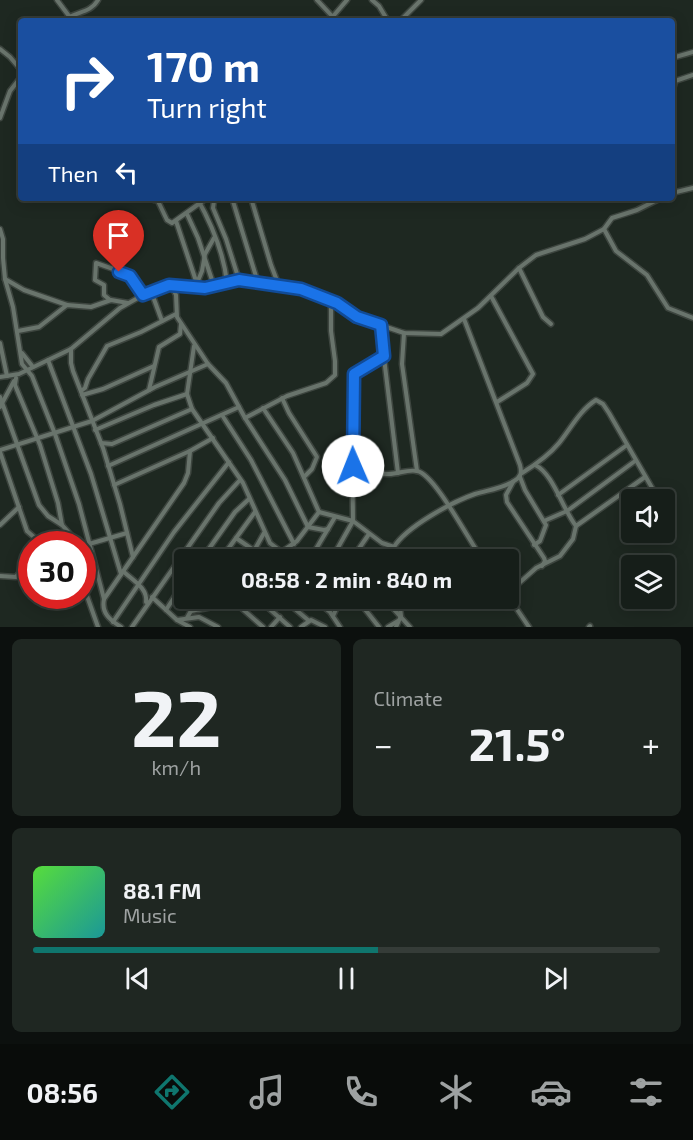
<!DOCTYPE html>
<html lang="en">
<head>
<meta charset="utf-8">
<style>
  :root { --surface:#161e19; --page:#1f2722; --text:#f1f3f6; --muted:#9ea2a2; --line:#353c38; --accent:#0f766e }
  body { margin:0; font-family:"Exo 2",sans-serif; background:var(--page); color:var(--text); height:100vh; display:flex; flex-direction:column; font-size:22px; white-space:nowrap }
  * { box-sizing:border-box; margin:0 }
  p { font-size:20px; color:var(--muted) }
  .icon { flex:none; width:33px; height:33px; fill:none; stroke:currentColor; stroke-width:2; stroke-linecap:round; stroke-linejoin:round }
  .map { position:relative; height:627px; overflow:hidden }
  .drawer { display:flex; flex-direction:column; gap:12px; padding:12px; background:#0c100e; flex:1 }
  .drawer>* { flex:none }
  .hud { position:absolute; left:18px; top:18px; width:657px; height:183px; border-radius:6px; box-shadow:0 3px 15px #0003,0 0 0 2px var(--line); background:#1a4fa0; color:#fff; overflow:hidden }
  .tools { position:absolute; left:621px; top:489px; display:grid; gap:12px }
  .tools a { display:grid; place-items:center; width:54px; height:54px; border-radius:6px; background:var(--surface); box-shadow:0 3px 15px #0003,0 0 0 2px var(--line); font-size:30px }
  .speed { position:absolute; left:18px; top:531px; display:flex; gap:12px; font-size:30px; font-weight:700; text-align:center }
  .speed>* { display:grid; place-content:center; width:78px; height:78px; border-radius:50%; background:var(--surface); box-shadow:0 3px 15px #0003,0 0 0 2px var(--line); line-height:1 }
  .speed .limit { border:9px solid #d22; background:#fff; color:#111 }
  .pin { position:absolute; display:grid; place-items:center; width:51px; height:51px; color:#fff; margin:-62px -26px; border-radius:50% 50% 50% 0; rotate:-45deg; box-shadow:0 0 6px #0007 }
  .pin .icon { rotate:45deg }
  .me { position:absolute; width:66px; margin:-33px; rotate:359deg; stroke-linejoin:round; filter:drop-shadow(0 0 4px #0008) }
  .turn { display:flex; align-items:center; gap:21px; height:126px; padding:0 30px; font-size:27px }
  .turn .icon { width:78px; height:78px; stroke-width:2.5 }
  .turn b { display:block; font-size:42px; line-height:51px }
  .then { display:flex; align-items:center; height:57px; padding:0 30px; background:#0003; gap:12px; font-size:22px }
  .big { font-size:45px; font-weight:700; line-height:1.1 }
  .drawer .widget { flex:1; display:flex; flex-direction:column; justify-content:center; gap:9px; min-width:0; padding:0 21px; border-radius:9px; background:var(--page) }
  .drawer .dial { align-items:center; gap:0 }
  .dial b { font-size:78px; line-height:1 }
  .song { display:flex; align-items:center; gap:18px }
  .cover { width:72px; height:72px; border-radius:9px; background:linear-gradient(135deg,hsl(110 70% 55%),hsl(180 70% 35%)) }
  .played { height:6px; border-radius:3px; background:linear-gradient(90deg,var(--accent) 55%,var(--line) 55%) }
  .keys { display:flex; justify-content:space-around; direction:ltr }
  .heat { display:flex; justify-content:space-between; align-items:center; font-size:33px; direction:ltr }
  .drawer .tiles { flex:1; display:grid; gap:12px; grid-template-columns:1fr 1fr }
  .widget:last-child { grid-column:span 2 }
  .trip { position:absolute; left:174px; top:549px; width:345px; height:60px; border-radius:6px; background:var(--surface); box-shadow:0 3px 15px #0003,0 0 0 2px var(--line); font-weight:700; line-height:60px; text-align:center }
  .menu { display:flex; height:96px; justify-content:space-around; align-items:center; background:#090c0a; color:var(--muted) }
  .menu .icon { width:42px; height:42px }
  .menu .active { color:var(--accent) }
  .menu b { font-size:27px; color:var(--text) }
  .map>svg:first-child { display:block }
</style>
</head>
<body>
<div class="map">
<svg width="693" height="627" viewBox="0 0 693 627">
  <rect width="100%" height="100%" fill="#1e2821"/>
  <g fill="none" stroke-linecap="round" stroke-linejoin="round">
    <defs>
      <g id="street">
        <path d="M57,0L69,16"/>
        <path d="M317,0L332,16"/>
        <path d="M372,0L379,6L388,21"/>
        <path d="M63,21C75,11 90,14 98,0"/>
        <path d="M329,21L347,0"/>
        <path d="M400,21L421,0"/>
        <path d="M0,49L10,57L21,70"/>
        <path d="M672,58L693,52"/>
        <path d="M672,94L675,81L693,75"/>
        <path d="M0,118L10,91L21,77"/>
        <path d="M672,193L693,188"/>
        <path d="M149,198L154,200L163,198"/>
        <path d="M197,198C211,223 224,254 227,283"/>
        <path d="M217,198L214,201L213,208L226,239L239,280"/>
        <path d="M232,198L258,283"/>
        <path d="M251,198L271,265L279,286"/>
        <path d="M157,199L167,220L172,223L207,198"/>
        <path d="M187,214L198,238L214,286"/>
        <path d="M176,221L198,287"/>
        <path d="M0,229L3,239V258L5,279L13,307L22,364L32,376L55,434L79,504L104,599"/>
        <path d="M604,229L616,251L647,275L668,308L693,318"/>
        <path d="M519,268L543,317L551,324"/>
        <path d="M5,279L24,290L67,305"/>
        <path d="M197,283L202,271L205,254L214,238"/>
        <path d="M172,286L176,295L177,317L208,364L226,383L245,418L285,480L308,527L324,530L328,529"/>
        <path d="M151,291L162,321"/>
        <path d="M491,296L533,374L527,383L497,402"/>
        <path d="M110,300L104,295V285L95,280L96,263L128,274L143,295"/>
        <path d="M380,325L398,473"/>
        <path d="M18,331L39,327L67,305L91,307L111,300L128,303"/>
        <path d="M404,333L402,364L417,471"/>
        <path d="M0,343L7,376"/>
        <path d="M194,346L187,394L192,409L243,483L270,543L292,560"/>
        <path d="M71,349V363L73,371L103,448L120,504L133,557"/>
        <path d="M22,353L33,367"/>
        <path d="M48,360L91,474L121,574"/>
        <path d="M0,377L19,374L71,349L120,308L143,295L169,285L205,288L239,280L293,287L337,303L357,317L404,333L441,334L478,308L519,268L536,255L585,239L604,229L612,218L637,210L661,198"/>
        <path d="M16,378L15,385L40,445L58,503L62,525L79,544"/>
        <path d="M149,390L159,347L180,334L181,324"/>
        <path d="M81,391L85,388L88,379L107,346L141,332L176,314"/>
        <path d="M82,395L103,389L154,366"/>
        <path d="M0,397L39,505L48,516L62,525"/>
        <path d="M282,398L289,413L317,457L312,469L304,477"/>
        <path d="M0,407L14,381"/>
        <path d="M263,408L293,453L319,512"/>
        <path d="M222,415L251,460L294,544"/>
        <path d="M245,418L287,396L326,383L335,375V361L331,331V301"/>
        <path d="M95,430L154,405L187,394"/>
        <path d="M101,443L112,444L192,409"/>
        <path d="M0,450L92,421L155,387L208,364"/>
        <path d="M0,452L27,531L35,538L47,544"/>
        <path d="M535,465C553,473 563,510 576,526L645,477"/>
        <path d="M108,466L239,407"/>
        <path d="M353,466C364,469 377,475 389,474C398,474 408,469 417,471C435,474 470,543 483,560"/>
        <path d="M522,473C535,465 549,455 559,443C571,428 580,410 596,400L603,404L609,413L659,500"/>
        <path d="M520,477L525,490L546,525L540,541L534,545"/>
        <path d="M513,482L506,495L507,502L544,558L545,561L542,566"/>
        <path d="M114,485L190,451L213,438"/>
        <path d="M558,495L627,445"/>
        <path d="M544,521L567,511L635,461"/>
        <path d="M0,525L19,507"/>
        <path d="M236,538L268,560"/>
        <path d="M82,546L127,533"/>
        <path d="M255,549L264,533"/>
        <path d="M201,560L235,512L249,499"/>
        <path d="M220,560L255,512"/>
        <path d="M270,560L297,541L319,512L353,521L382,543L394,547"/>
        <path d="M324,560L318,555L316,549L335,517"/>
        <path d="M331,560L353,521L352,436L354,374L384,356"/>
        <path d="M351,560L369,534"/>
        <path d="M396,560L394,547C406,527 452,502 475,494C488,490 502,489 514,481C521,477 522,473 520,465L464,319"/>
        <path d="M123,571C132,580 148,588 146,602"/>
        <path d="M0,576L16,577L22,569"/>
        <path d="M82,582L98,627"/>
        <path d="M508,584H518L536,568L560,556L573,539L576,526"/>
        <path d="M508,596L529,627"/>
        <path d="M152,597L177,620L199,617L218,627"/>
        <path d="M230,598L263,627"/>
        <path d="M257,598L290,627"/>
        <path d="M282,598L308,620"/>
        <path d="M313,598L330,612L340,627"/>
        <path d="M333,598L335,609"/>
        <path d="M362,598L364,608L379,627"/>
        <path d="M381,598L389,604L410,627"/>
        <path d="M166,610L184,582"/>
        <path d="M191,611C206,607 221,609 234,598"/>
        <path d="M333,616L341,598"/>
        <path d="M187,618L198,598"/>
        <path d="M177,620L190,627"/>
        <path d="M113,622L174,532L229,462"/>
        <path d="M121,627C110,620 101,613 104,599L184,483L188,473L190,451"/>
        <path d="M132,627L219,503L240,480"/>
        <path d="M271,627L280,617"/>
        <path d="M301,627L311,620L325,627"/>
        <path d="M388,627L398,621"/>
        <path d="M396,627L401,616L399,598"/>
        <path d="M589,627L590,626"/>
      </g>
    </defs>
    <!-- street casing -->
    <use href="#street" stroke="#3d453f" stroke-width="7"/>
    <!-- street -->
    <use href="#street" stroke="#69746c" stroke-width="4"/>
  </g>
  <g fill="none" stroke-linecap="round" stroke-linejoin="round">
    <defs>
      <path id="route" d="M119,272L130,276L143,295L169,285L205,288L239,280L301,289L337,303L357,317L381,325L384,356L354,374L353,466"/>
    </defs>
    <!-- route casing -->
    <use href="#route" stroke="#114b97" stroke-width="15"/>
    <!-- route -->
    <use href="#route" stroke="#1a73e8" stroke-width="10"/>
  </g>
</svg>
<div class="tools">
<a><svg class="icon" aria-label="sound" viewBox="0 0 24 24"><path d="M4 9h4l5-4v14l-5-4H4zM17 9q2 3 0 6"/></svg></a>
<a><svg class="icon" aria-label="layers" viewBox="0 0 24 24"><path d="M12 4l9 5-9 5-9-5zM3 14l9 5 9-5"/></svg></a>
</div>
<div class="speed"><div class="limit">30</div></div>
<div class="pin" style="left:119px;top:272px;background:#d93025"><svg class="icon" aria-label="arrive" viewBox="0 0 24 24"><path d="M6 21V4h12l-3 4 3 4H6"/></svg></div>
<svg class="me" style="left:353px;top:466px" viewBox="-20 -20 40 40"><circle r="19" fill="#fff"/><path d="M0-13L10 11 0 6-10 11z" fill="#1a73e8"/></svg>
<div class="trip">08:58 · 2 min · 840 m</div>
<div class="hud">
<div class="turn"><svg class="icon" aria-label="right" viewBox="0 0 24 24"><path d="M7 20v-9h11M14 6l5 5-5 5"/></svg><div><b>170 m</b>Turn right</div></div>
<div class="then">Then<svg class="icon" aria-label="left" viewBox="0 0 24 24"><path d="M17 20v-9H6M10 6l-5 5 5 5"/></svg></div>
</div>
</div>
<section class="drawer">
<div class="tiles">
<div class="widget dial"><b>22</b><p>km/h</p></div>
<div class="widget"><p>Climate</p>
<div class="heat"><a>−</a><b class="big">21.5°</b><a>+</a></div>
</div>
<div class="widget">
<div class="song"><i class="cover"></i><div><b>88.1 FM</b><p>Music</p></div></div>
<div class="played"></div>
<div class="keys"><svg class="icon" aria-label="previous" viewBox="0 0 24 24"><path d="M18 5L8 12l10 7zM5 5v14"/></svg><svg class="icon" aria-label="pause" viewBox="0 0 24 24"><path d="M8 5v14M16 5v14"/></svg><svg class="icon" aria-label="next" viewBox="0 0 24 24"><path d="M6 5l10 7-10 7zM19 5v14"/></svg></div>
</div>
</div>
</section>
<nav class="menu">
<b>08:56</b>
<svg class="icon active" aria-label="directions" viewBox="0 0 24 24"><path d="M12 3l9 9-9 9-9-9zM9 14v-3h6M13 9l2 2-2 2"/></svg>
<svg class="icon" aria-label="music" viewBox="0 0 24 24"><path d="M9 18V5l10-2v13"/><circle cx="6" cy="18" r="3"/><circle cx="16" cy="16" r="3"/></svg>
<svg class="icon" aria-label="phone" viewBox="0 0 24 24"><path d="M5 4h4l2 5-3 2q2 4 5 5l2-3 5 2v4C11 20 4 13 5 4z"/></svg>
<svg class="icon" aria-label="climate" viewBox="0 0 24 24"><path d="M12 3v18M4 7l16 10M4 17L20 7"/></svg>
<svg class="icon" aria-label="car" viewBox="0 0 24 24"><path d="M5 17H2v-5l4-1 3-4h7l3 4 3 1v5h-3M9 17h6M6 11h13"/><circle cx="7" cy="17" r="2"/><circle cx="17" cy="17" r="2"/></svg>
<svg class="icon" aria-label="filters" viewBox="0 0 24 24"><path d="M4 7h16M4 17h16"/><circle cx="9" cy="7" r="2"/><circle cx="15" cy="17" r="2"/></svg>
</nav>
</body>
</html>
